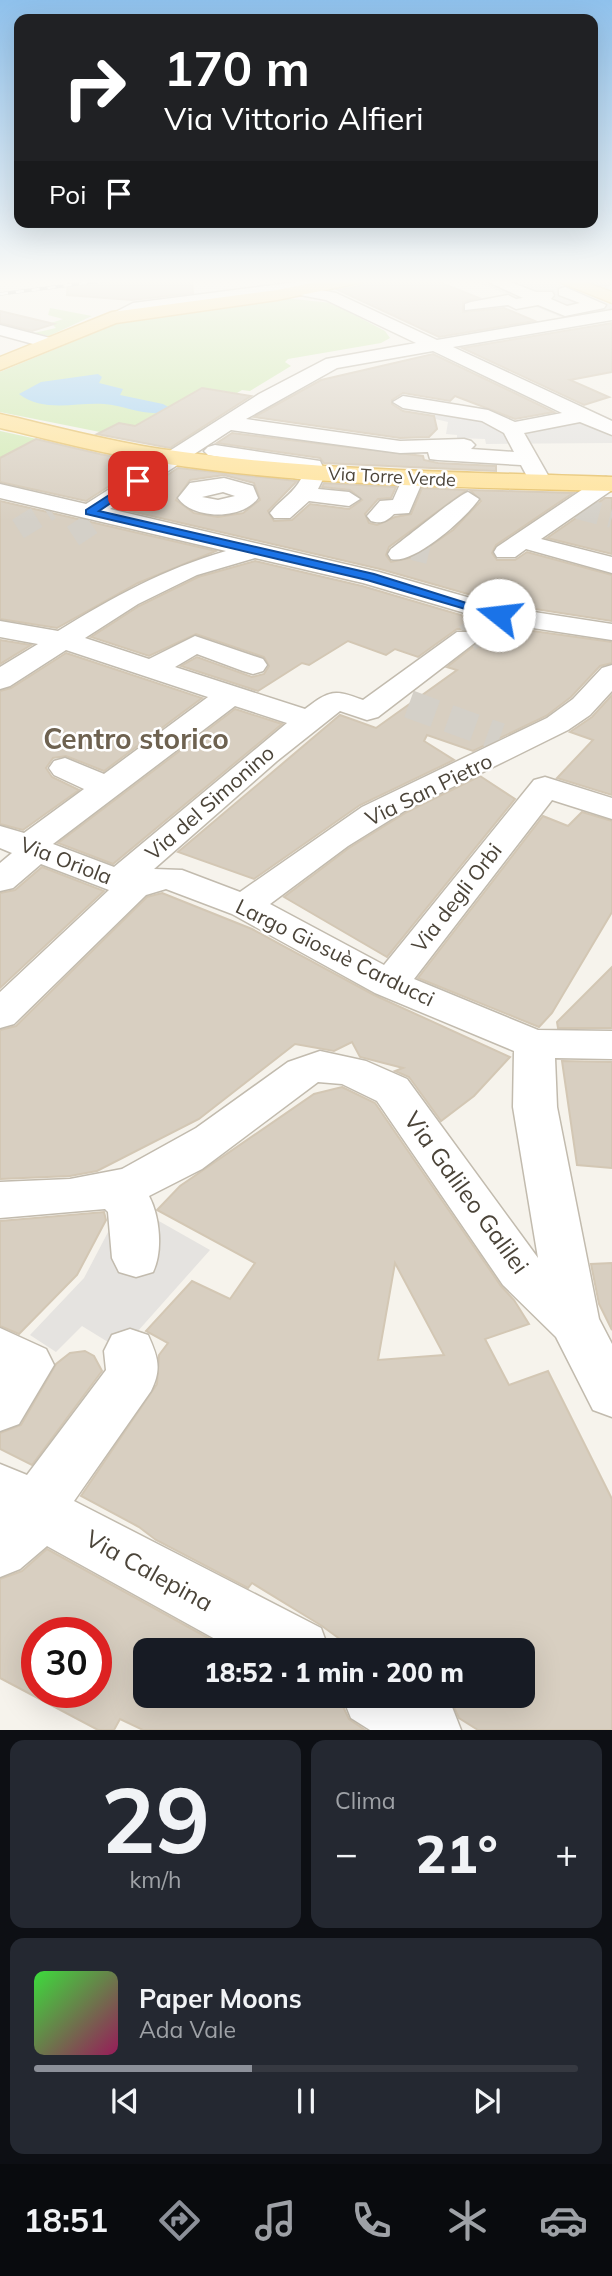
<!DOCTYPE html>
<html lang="it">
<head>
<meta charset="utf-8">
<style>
  :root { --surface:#171b24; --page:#242831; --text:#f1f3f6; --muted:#9ea1a6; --line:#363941; --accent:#8c9099 }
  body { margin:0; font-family:Mulish,sans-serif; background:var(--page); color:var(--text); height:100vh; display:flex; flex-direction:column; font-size:26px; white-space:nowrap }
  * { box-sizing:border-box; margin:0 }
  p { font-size:23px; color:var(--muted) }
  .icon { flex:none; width:38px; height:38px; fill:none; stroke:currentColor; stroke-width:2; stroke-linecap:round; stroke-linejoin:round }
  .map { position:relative; height:1730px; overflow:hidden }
  .drawer { display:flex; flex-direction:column; gap:10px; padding:10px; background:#0d0f14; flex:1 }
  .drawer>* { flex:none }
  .banner { position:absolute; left:14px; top:14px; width:584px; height:214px; border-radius:14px; box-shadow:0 7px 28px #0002; background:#202124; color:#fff; overflow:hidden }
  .speed { position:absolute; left:21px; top:1617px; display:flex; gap:14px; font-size:35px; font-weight:700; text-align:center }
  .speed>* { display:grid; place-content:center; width:91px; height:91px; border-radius:50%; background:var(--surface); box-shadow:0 7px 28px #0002; line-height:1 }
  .speed .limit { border:10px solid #d22; background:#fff; color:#111 }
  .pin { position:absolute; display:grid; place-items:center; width:60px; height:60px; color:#fff; margin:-30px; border-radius:14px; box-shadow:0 4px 10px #0006 }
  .me { position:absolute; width:77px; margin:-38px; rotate:286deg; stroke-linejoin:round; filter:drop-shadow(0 0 5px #0008) }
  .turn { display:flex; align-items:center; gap:24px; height:147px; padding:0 35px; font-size:32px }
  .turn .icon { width:91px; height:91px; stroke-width:2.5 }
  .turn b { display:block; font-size:49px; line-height:60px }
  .then { display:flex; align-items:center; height:66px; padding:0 35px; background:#0003; gap:14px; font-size:26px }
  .big { font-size:52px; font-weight:800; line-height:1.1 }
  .drawer .tile { flex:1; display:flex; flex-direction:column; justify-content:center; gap:10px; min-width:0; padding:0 24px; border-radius:14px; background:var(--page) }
  .drawer .dial { align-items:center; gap:0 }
  .dial b { font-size:91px; line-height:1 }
  .song { display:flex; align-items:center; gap:21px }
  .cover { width:84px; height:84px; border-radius:10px; background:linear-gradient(135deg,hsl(120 70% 55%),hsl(330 70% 35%)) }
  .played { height:7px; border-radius:4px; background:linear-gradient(90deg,var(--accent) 40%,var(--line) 40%) }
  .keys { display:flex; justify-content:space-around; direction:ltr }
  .heat { display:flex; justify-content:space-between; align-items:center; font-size:38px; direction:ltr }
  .drawer .tiles { flex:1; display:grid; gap:10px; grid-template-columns:1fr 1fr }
  .tile:last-child { grid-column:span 2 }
  .trip { position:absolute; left:133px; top:1638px; width:402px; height:70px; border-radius:14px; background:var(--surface); box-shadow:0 7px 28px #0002; font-weight:800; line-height:70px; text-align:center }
  .tab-bar { display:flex; height:112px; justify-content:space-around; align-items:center; background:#090b0e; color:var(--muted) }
  .tab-bar .icon { width:49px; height:49px }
  .tab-bar .active { color:var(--accent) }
  .tab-bar b { font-size:32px; color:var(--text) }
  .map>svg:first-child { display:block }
</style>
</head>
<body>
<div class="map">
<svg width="612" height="1730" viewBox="0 0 612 1730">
  <rect width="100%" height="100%" fill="#f6f3ec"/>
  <!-- green -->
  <g fill="#d2eab5">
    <path d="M284,298L332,303L385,331L390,338L381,343L288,359L285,362L291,366L250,391L242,390L237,393L242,395L212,409L228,411L189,437L182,435L165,445L0,412V372L126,320Z"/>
    <path d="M50,308L92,316L49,336L34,333L56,328L51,323L63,319L48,315Z"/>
    <path d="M0,431L37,439L0,458Z"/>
  </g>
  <!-- parking -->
  <g fill="#e5e3e0">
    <path d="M469,279H544L612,305V310L563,318Z"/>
    <path d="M439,411L519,425L567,416L612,437V443L486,444L485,439L457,438V435L446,434L448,422L431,418Z"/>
    <path d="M117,1215L150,1216L210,1250L121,1350L82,1326L56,1352L30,1335L84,1278Z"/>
  </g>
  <!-- water -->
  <path fill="#a9d4f2" d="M98,374L102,377L99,383L123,389L120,395L163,404L174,410C150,419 128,406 104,404C76,402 44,413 19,394L41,382Z"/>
  <!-- building -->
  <g fill="#d8cfc1" stroke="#d3c7b4" stroke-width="2" fill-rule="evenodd">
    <path d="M68,279H192L193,293L132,300L67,295Z"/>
    <path d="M365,279H432L479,298L463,302V312L504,308L535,321L439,337L338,290L360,286Z"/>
    <path d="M0,311L54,324L32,331L0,323Z"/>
    <path d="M612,323V372L570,380L609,397L584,405L462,348Z"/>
    <path d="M433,354L554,412L515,419L455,396L450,401L403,393L392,400V404L403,411L434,416L437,429L429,437L400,438L254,417L321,380Z"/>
    <path d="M202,388L251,396L170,448L97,434L119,423L135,426Z"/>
    <path d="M232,433L423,456L424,460L438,463L496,466V471L324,463L320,458L217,443Z"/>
    <path d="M36,439L100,454L145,463L86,501L0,482V458Z"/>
    <path d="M178,468L297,481L268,511L274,521L292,520L310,504L349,509L362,500L350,490L322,487L324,483L396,487L391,498L378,499L365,514L369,523L377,525L395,517L411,514L422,488L467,490L389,547L386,555L391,562L414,557L453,530L481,501L470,490L573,493L496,545L492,553L497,560H515L527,552L612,575V621L503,604L380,569L117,508ZM224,475L254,483L260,500L243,513L218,517L194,513L176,500L190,480Z"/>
    <path d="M605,498H612V554L547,538Z"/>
    <path d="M0,501L216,551L138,583L57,628L0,619Z"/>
    <path d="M255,561L362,586L498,626L612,642V663L600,666L571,697L546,716L473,751L427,735L424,741L454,760L360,805L254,879L178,852L340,715L376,728L457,670L447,667L484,638L477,629H457L418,657L395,649L386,655L348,641L309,665L302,663L258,691L181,666L197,657L252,677L264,674L269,666L264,657L196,634L149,656L91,637L139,606L198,577Z"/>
    <path d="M0,640L31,645L0,664Z"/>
    <path d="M66,653L202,698L104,771L66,756L53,758L46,768L52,777L79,790L23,830L0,824V691L11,688Z"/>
    <path d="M612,695V795L557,778L593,740L570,732L592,717Z"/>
    <path d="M235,709L282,724L113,864L58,843Z"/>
    <path d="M480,776L515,799L387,957L284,897L349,848L407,812Z"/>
    <path d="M582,812L612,821V912L552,1013L539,1027L418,978L543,816L568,826Z"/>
    <path d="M42,867L104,891L0,988V893L15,890Z"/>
    <path d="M162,893L252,929L374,995L510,1057L474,1096L441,1121L409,1077L395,1071L403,1068L360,1057L352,1042L334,1051L295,1044L199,1119L97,1171L70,1176L0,1179V1030L16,1026L147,897Z"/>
    <path d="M612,967V1028H558L557,1022Z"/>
    <path d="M562,1061L612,1062V1168L577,1165Z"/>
    <path d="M342,1087L375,1103L501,1286L514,1300L529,1324L485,1339L509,1385L548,1371L612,1499V1730H478L459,1718L453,1705L437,1696H523V1650H355L322,1626L252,1583L248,1588L156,1540L139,1527L81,1496L157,1384L159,1355L168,1343L146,1331L192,1281L230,1299L255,1263L157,1210L180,1186L314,1094ZM395,1263L444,1355L378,1360Z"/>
    <path d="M104,1212L106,1220L77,1275L19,1334L0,1326V1221Z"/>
    <path d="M612,1263V1330L599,1304L591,1264Z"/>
    <path d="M85,1351L94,1356L102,1371L32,1465L0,1449V1433L21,1425L56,1364L70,1353Z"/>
    <path d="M47,1549L230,1650H145V1696H338L349,1719L365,1730H143L120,1719L114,1730H98L0,1678V1579L22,1571ZM37,1633H96V1692H37Z"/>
  </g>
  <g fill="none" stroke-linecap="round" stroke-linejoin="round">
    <!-- minor-tunnel-far2 -->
    <path stroke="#d4d0c8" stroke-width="18" stroke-dasharray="18 9" stroke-linecap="butt" d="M593,279L612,286"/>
    <!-- minor-tunnel-far1 -->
    <g stroke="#d4d0c8" stroke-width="22" stroke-dasharray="22 11" stroke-linecap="butt">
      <path d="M578,508L612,517"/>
      <path d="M18,529L50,509"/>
      <path d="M73,536L97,520"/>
      <path d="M413,549L429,553"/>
    </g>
    <!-- minor-tunnel -->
    <g stroke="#d4d0c8" stroke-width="28" stroke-dasharray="28 14" stroke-linecap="butt">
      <path d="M467,638L490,622"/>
      <path d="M409,704L500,737"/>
    </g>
    <defs>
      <g id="minor">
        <path d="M482,279H503L536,292H552L554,295L551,299L567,306L580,303L559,295V289L565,287L606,305L604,308L565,316L538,305L516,309L508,305L465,310V304L471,302L508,295L516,299L523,298Z"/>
        <path d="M312,280L320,285L316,289L336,293L437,340L612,310V320L453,347L612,421V435L580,422L524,433L549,477L538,484L530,482L521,465L438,460L430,459L428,452L400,453L231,430L110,509L379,572L502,607L612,624V640L499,623L363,583L255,558L197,575L138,604L85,638L149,659L195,636L263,659L267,665L263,671L253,674L243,671L197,654L175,667L305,709C330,690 334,689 363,700L457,632H477L481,638L378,717L367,720L340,711L277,761L154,869L182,870L240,892L362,807L547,718L573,699L602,668L612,665V691L590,715L568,730L406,810L348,846L270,904L384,965L534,780L545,777L612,798V819L552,800L414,979L538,1030L612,1031V1059L555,1058L557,1107L599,1319L612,1344V1417L593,1410L556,1337L503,1285L377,1101L342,1084L318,1082L202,1169L149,1196C160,1217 163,1251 153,1272L136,1277L119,1272L112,1258L108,1212L105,1209L0,1218V1182L70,1179L122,1169L196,1128L288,1062L320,1051L366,1061L407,1079L538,1258L513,1107L514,1051L375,993L232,914L166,889L146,895L14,1024L0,1028V992L109,890L41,864L13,888L0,891V863L12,853L0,848V826L24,833L84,789L54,775L49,768L54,761L65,758L104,774L208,697L66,650L10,686L0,689V667L38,644L0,637V621L58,631C113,597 164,569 226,551L0,498V484L86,504L259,394L326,359L416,343L326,300L290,293L137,312L112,323L104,318L133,303ZM433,351L562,413L515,422L488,410L403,396L393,402L403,408L482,421L504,433L514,452L471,449L475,445L471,441L464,439L400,441L246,419L337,368ZM235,706L287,723L114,867L53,844Z"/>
        <path d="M0,325L54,339L57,343L48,348L0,335Z"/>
        <path d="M215,445L320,461L326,473L318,489L349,492L360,499L349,506L309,501L290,518H274L270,513C280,500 293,494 301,479L294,478L291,473L293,470L208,455L204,451L208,447Z"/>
        <path d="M413,471L424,478L409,513L394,514C386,522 381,524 371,521L367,516L380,501L393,500L405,473Z"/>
        <path d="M606,477L612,479V490L541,539L612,557V573L526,549L515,557H497L494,552L497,547L598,479Z"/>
        <path d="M224,478L253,486L258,498C243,520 193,520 178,498L190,483ZM223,492L235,496L218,500L202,497Z"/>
        <path d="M468,492L479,499C466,518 414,565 391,559L388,554L391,549C405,539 458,495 468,492Z"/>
        <path d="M0,1328L46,1349L54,1365L19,1424L0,1431Z"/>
        <path d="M130,1329L148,1335C158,1357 162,1369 151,1391L74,1501L321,1628L329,1650H235L47,1546L20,1569L0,1577V1464L27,1475L106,1370L104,1351L112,1335Z"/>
        <path d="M342,1696H432L452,1707L461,1730H370L351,1718Z"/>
      </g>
      <g id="major">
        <path d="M331,279H362L359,283L277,300L116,323L0,370V357L112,312L277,290Z"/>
        <path d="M552,279H576L612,292V303Z"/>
        <path d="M0,414C53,426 107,441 161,449C310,471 462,472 612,477V491C462,487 310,486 161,463C107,455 53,440 0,428Z"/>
      </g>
    </defs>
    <!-- minor casing -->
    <use href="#minor" stroke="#c2bbae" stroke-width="3"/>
    <!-- major casing -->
    <use href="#major" stroke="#e6c16a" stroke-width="3"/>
    <!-- minor -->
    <use href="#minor" fill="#fff" fill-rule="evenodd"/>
    <!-- major -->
    <use href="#major" fill="#ffe39c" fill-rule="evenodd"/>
    <defs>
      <path id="rail" d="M0,294L117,279"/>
    </defs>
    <!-- rail casing -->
    <use href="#rail" stroke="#9a9a9a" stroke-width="3.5"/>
    <!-- rail -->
    <use href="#rail" stroke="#fff" stroke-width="2.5" stroke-dasharray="8" stroke-linecap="butt"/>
  </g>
  <!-- sky -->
  <linearGradient id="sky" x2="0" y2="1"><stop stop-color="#8fc1ec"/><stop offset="0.54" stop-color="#fbfaf6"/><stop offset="1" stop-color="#fbfaf6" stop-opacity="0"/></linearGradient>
  <rect width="612" height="521" fill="url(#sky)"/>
  <!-- route -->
  <path fill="#1a73e8" stroke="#114b97" stroke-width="2" d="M134,479L143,481L99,511L374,574L505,615L499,619L367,580L86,514V510Z"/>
  <g text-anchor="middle" stroke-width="5" stroke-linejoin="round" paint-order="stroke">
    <!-- far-street labels -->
    <g font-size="18" fill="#4b4439" stroke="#fff">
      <text transform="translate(392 477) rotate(3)" y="6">Via Torre Verde</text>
    </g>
    <!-- street labels -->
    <g font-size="21" fill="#4b4439" stroke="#fff">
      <text transform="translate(429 790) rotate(-26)" y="7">Via San Pietro</text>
      <text transform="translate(210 803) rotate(-41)" y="7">Via del Simonino</text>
      <text transform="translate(66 861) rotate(21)" y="7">Via Oriola</text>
      <text transform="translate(457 898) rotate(-52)" y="7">Via degli Orbi</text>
      <text transform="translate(335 953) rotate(26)" y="7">Largo Giosuè Carducci</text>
    </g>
    <!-- near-street labels -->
    <g font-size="24" fill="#4b4439" stroke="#fff">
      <text transform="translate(466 1193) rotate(54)" y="8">Via Galileo Galilei</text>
      <text transform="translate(149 1571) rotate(29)" y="8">Via Calepina</text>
    </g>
    <!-- district labels -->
    <g font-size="28" font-weight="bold" fill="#6e6250" stroke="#fff">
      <text x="136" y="749">Centro storico</text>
    </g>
  </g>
</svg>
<div class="speed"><div class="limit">30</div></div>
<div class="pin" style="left:138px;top:481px;background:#d93025"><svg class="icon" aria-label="arrive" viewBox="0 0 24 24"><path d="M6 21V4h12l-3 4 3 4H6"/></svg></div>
<svg class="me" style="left:499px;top:615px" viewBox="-20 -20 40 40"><circle r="19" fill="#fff"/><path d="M0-13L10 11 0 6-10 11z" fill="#1a73e8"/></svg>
<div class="trip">18:52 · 1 min · 200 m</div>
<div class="banner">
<div class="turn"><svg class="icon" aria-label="right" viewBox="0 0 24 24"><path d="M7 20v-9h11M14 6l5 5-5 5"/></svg><div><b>170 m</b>Via Vittorio Alfieri</div></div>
<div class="then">Poi<svg class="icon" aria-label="arrive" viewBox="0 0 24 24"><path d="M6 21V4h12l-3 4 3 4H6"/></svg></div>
</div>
</div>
<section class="drawer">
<div class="tiles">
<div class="tile dial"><b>29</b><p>km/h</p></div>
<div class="tile"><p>Clima</p>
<div class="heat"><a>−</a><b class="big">21°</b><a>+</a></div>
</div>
<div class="tile">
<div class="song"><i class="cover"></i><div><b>Paper Moons</b><p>Ada Vale</p></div></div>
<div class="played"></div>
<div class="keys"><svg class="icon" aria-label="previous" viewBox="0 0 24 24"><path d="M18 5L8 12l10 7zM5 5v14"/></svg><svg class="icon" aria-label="pause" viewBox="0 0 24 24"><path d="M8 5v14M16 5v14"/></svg><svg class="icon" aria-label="next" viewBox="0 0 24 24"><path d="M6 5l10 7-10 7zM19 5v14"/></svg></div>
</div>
</div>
</section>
<nav class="tab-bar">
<b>18:51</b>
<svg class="icon active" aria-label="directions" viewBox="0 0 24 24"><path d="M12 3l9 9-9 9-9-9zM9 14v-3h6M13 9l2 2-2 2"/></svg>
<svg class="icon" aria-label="music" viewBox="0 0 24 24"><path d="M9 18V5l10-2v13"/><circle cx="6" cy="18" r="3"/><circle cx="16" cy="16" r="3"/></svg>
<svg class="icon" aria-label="phone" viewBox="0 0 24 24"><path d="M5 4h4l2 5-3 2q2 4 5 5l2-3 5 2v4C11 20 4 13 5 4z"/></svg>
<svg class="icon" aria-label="climate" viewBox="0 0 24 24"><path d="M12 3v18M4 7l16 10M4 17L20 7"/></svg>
<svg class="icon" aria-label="car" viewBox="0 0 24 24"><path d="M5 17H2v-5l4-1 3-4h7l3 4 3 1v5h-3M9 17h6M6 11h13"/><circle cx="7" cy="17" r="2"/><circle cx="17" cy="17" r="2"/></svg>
</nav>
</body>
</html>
